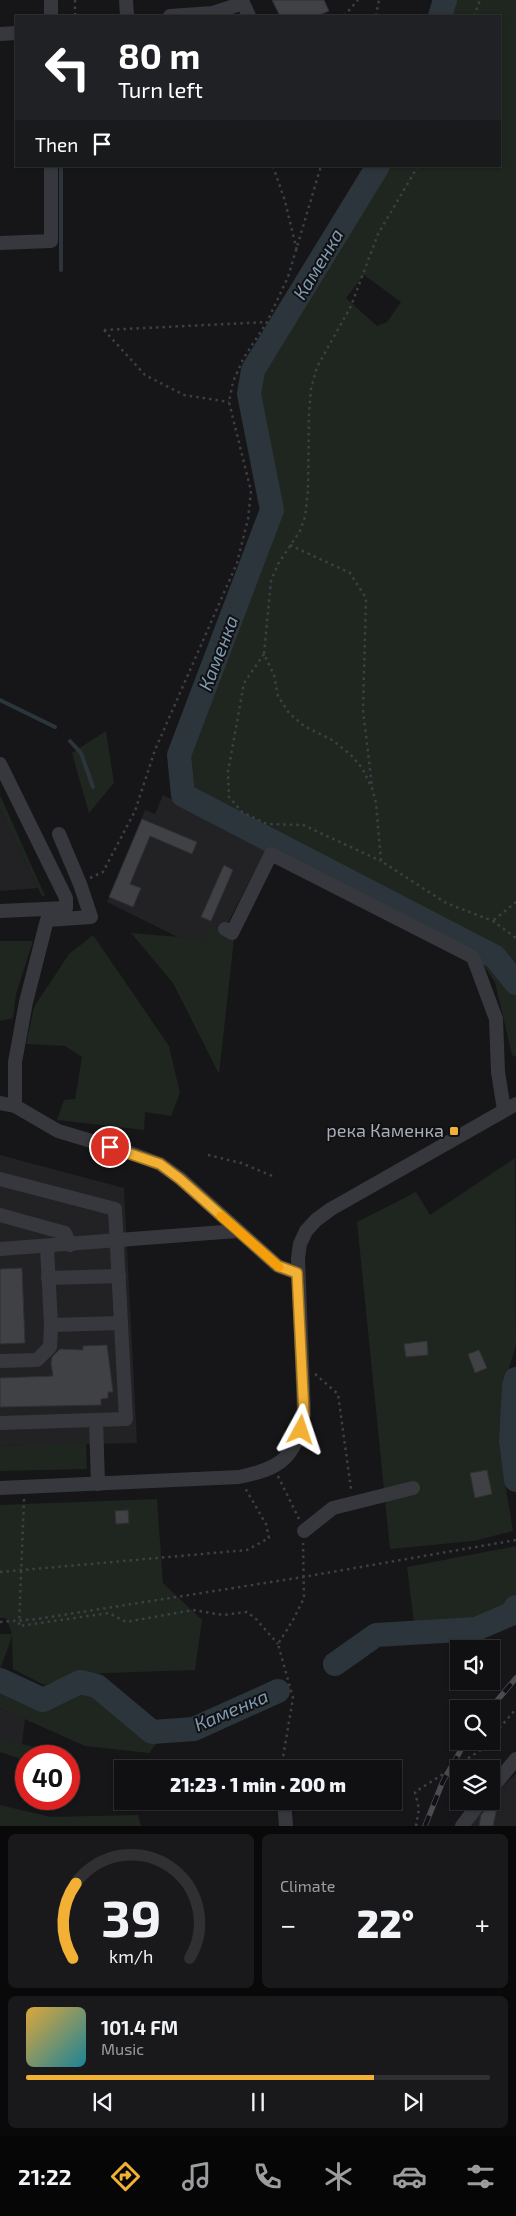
<!DOCTYPE html>
<html lang="en">
<head>
<meta charset="utf-8">
<style>
  :root { --surface:#101012; --page:#19191b; --text:#f1f3f6; --muted:#9c9d9f; --line:#303032; --accent:#f2b134 }
  body { margin:0; font-family:"Exo 2",sans-serif; background:var(--page); color:var(--text); height:100vh; display:flex; flex-direction:column; font-size:19px; white-space:nowrap }
  * { box-sizing:border-box; margin:0 }
  p { font-size:16px; color:var(--muted) }
  .icon { flex:none; width:28px; height:28px; fill:none; stroke:currentColor; stroke-width:2; stroke-linecap:round; stroke-linejoin:round }
  .map { position:relative; height:1826px; overflow:hidden }
  .drawer { display:flex; flex-direction:column; gap:8px; padding:8px; background:#09090a; flex:1 }
  .drawer>* { flex:none }
  .top-card { position:absolute; left:15px; top:15px; width:486px; height:152px; border-radius:0px; box-shadow:0 1px 4px #0004,0 0 0 1px var(--line); background:#202124; color:#fff; overflow:hidden }
  .controls { position:absolute; left:450px; top:1640px; display:grid; gap:10px }
  .controls a { display:grid; place-items:center; width:50px; height:50px; border-radius:0px; background:var(--surface); box-shadow:0 1px 4px #0004,0 0 0 1px var(--line); font-size:25px }
  .speed { position:absolute; left:15px; top:1745px; display:flex; gap:10px; font-size:25px; font-weight:700; text-align:center }
  .speed>* { display:grid; place-content:center; width:65px; height:65px; border-radius:50%; background:var(--surface); box-shadow:0 1px 4px #0004,0 0 0 1px var(--line); line-height:1 }
  .speed .limit { border:8px solid #d22; background:#fff; color:#111 }
  .pin { position:absolute; display:grid; place-items:center; width:42px; height:42px; color:#fff; margin:-21px; border:2px solid #fff; border-radius:50%; box-shadow:0 1px 5px #0007 }
  .me { position:absolute; width:55px; margin:-28px; rotate:5deg; stroke-linejoin:round; filter:drop-shadow(0 0 4px #0008) }
  .turn { display:flex; align-items:center; gap:18px; height:105px; padding:0 20px; font-size:22px }
  .turn .icon { width:65px; height:65px; stroke-width:2.5 }
  .turn b { display:block; font-size:35px; line-height:42px }
  .then { display:flex; align-items:center; height:48px; padding:0 20px; background:#0003; gap:10px; font-size:19px }
  .big { font-size:38px; font-weight:800; line-height:1.1 }
  .drawer .widget { flex:1; display:flex; flex-direction:column; justify-content:center; gap:8px; min-width:0; padding:0 18px; border-radius:8px; background:var(--page) }
  .drawer .dial { align-items:center; gap:0 }
  .dial svg { height:130px; overflow:visible; fill:none; stroke:var(--line); stroke-width:7; stroke-linecap:round; text-anchor:middle }
  .dial text { fill:var(--text); stroke:none }
  .song { display:flex; align-items:center; gap:15px }
  .cover { width:60px; height:60px; border-radius:8px; background:linear-gradient(135deg,hsl(40 70% 55%),hsl(190 70% 35%)) }
  .played { height:5px; border-radius:2px; background:linear-gradient(90deg,var(--accent) 75%,var(--line) 75%) }
  .keys { display:flex; justify-content:space-around; direction:ltr }
  .heat { display:flex; justify-content:space-between; align-items:center; font-size:28px; direction:ltr }
  .drawer .tiles { flex:1; display:grid; gap:8px; grid-template-columns:1fr 1fr }
  .widget:last-child { grid-column:span 2 }
  .trip { position:absolute; left:114px; top:1760px; width:288px; height:50px; border-radius:0px; background:var(--surface); box-shadow:0 1px 4px #0004,0 0 0 1px var(--line); font-weight:800; line-height:50px; text-align:center }
  .tabs { display:flex; height:80px; justify-content:space-around; align-items:center; background:#060607; color:var(--muted) }
  .tabs .icon { width:35px; height:35px }
  .tabs .on { color:var(--accent) }
  .tabs b { font-size:22px; color:var(--text) }
  .map>svg:first-child { display:block }
</style>
</head>
<body>
<div class="map">
<svg width="516" height="1826" viewBox="0 0 516 1826">
  <rect width="100%" height="100%" fill="#161618"/>
  <!-- built -->
  <g fill="#222225">
    <path d="M163,795L268,845L212,954L107,902L145,810L155,814Z"/>
    <path d="M0,809L38,888L0,891Z"/>
    <path d="M0,1155L124,1188L137,1443L0,1446Z"/>
    <path d="M0,1708L25,1719L22,1744L0,1740Z"/>
    <path d="M516,1774V1826H469L487,1801H491V1797Z"/>
  </g>
  <!-- green -->
  <g fill="#1e261f" fill-rule="evenodd">
    <path d="M449,0H516V1057L512,1055L495,982L476,955L185,798L187,757L281,511L256,379L386,166H500V16H445ZM364,275L401,302L387,322L377,326L346,298Z"/>
    <path d="M106,731L114,783L89,813L72,753Z"/>
    <path d="M0,795L45,896H42L0,809Z"/>
    <path d="M212,925L234,939L219,1074L173,983L131,933L203,939Z"/>
    <path d="M93,935L169,1046L180,1093L171,1116L145,1112L144,1130L57,1120L64,1100L75,1099L82,1057L65,1046L26,1044L34,1007L69,954Z"/>
    <path d="M0,941H33L16,994L13,1018L0,1021Z"/>
    <path d="M515,1158L516,1345L505,1382L499,1446L513,1531L474,1541L390,1549L357,1222L416,1192L430,1215Z"/>
    <path d="M86,1443L87,1469L0,1471V1446Z"/>
    <path d="M157,1499L163,1583L202,1620L195,1670L78,1674L44,1685L13,1669L12,1636L0,1670L44,1694L92,1677L164,1734L149,1753L85,1746L0,1708V1634H12L6,1618H0V1505Z"/>
    <path d="M516,1546V1602C510,1610 503,1613 494,1617C465,1630 444,1628 414,1623L407,1567Z"/>
    <path d="M0,1739L47,1750L64,1756H26V1761L0,1752Z"/>
    <path d="M0,1805L51,1817L138,1815L141,1826H0Z"/>
  </g>
  <g fill="none" stroke-linecap="round" stroke-linejoin="round">
    <!-- stream -->
    <g stroke="#2c353c" stroke-width="4">
      <path d="M61,270V166"/>
      <path d="M0,700L55,727"/>
      <path d="M70,741L81,753L93,787"/>
      <path d="M509,975L516,970"/>
    </g>
    <!-- river -->
    <g stroke="#2c353c" stroke-width="24">
      <path d="M440,16L445,0"/>
      <path d="M378,166L253,370L249,394L272,510L179,755L183,795L495,957L516,983"/>
      <path d="M516,1379L514,1386L511,1442L516,1480"/>
      <path d="M335,1664L376,1635L476,1629L511,1614L516,1607"/>
      <path d="M0,1680L43,1700L80,1682L97,1686L152,1732L194,1729L278,1691"/>
    </g>
  </g>
  <!-- building -->
  <g fill="#404145" stroke="#303034">
    <path d="M272,0H324L329,11L317,16H280Z"/>
    <path d="M142,819L197,842L192,854L150,836L130,884L141,888L133,907L109,897Z"/>
    <path d="M224,865L233,870L211,921L201,917Z"/>
    <path d="M22,1268L25,1343L0,1344V1269Z"/>
    <path d="M427,1341L428,1355L406,1357L404,1344Z"/>
    <path d="M107,1345L113,1392H108V1398L101,1399V1405L0,1407V1378L53,1376L51,1363L52,1357L60,1349L83,1350V1346Z"/>
    <path d="M479,1350L487,1368L475,1373L468,1354Z"/>
    <path d="M487,1470L492,1494L475,1498L470,1473Z"/>
    <path d="M128,1510L129,1523L116,1524L115,1511Z"/>
    <path d="M488,1806L497,1808L493,1826H479L481,1815Z"/>
  </g>
  <g fill="none" stroke-linecap="round" stroke-linejoin="round">
    <!-- path -->
    <g stroke="#3d3f44" stroke-width="2.5" stroke-dasharray="2.5 4" stroke-linecap="butt">
      <path d="M75,0V16"/>
      <path d="M344,16L358,0"/>
      <path d="M376,16L379,0"/>
      <path d="M474,16L480,0"/>
      <path d="M273,166L285,201L297,251"/>
      <path d="M418,166L378,234L351,306L317,367L311,389L309,413L308,491L305,517L300,531L278,564L271,581L264,654L274,675L278,696L289,713L304,726L332,740L351,755L362,768L372,788L376,803L381,861L446,903L493,921L516,938"/>
      <path d="M104,330L267,322"/>
      <path d="M104,330L145,375L184,395L229,402"/>
      <path d="M290,545L350,573L366,598L363,710L372,786"/>
      <path d="M264,654L244,683L228,772L229,797L242,812L267,824L303,825L381,861"/>
      <path d="M90,878L103,872L135,811L155,750L237,563L248,519L251,491L229,402L233,382L243,359L267,322L288,277L321,166"/>
      <path d="M494,920L516,902"/>
      <path d="M208,1155L241,1163L275,1177"/>
      <path d="M315,1374L338,1394L351,1489"/>
      <path d="M278,1476L299,1519"/>
      <path d="M24,1499L19,1626L109,1613L126,1622L193,1610L223,1615L247,1612L256,1619L278,1644"/>
      <path d="M0,1572L247,1550L269,1538L266,1524L245,1488"/>
      <path d="M0,1622L37,1619L303,1577L516,1540"/>
      <path d="M491,1738L516,1709"/>
      <path d="M281,1769L293,1698L278,1644L293,1620L304,1598L303,1543"/>
      <path d="M416,1826L419,1809L415,1792L481,1750L488,1741"/>
    </g>
    <!-- minor -->
    <g stroke="#37383d" stroke-width="14">
      <path d="M126,0L127,16"/>
      <path d="M243,3L249,16"/>
      <path d="M51,16V0"/>
      <path d="M170,16L213,13L243,3L242,0"/>
      <path d="M0,34L16,33"/>
      <path d="M0,243L51,241V166"/>
      <path d="M0,764L66,898V908L0,911"/>
      <path d="M225,929L232,933L271,854L473,957L496,1019L498,1072L504,1110"/>
      <path d="M0,1103L15,1106L58,1131L128,1152L160,1164L181,1179L278,1266L297,1273"/>
      <path d="M15,1106V1062L26,1002L47,920L91,917L80,884L59,834"/>
      <path d="M0,1179L115,1209L126,1419L0,1423"/>
      <path d="M0,1215L65,1233L70,1245"/>
      <path d="M0,1249L237,1231"/>
      <path d="M48,1278L119,1276"/>
      <path d="M51,1325L121,1323"/>
      <path d="M0,1361L37,1360L50,1347L51,1325L47,1247"/>
      <path d="M96,1420L98,1484"/>
      <path d="M0,1488L239,1477C280,1469 296,1458 304,1414L298,1258L300,1244L306,1231L316,1220L331,1209L516,1104"/>
      <path d="M304,1531L333,1508L413,1488"/>
      <path d="M491,1789L516,1759"/>
      <path d="M284,1801L286,1826"/>
      <path d="M462,1826L481,1801"/>
    </g>
    <defs>
      <g id="rail">
        <path d="M490,1709L516,1678"/>
        <path d="M425,1826L443,1781L466,1741"/>
      </g>
    </defs>
    <!-- rail casing -->
    <use href="#rail" stroke="#4a4c52" stroke-width="5.5"/>
    <!-- rail -->
    <use href="#rail" stroke="#111113" stroke-width="4" stroke-dasharray="11" stroke-linecap="butt"/>
  </g>
  <g fill="none" stroke-linecap="round" stroke-linejoin="round">
    <defs>
      <path id="route" d="M110,1147L160,1164L180,1179L278,1266L297,1273L304,1414L301,1430"/>
    </defs>
    <!-- route casing -->
    <use href="#route" stroke="#9d7322" stroke-width="12"/>
    <!-- route -->
    <use href="#route" stroke="#f2b134" stroke-width="9"/>
    <!-- slow -->
    <path stroke="#f59e0b" stroke-width="9" d="M221,1216L279,1267"/>
  </g>
  <!-- markers -->
  <rect fill="#f2b134" stroke="#111113" stroke-width="2" x="449" y="1126" width="10" height="10" rx="2.5"/>
  <g text-anchor="middle" stroke-width="4" stroke-linejoin="round" paint-order="stroke">
    <!-- poi labels -->
    <g font-size="18" fill="#a8adb8" stroke="#111113" text-anchor="end">
      <text x="444" y="1137">река Каменка</text>
    </g>
    <!-- water labels -->
    <g font-size="19" font-style="italic" fill="#7f9bb3" stroke="#111113">
      <text transform="translate(318 264) rotate(-59)" y="7">Каменка</text>
      <text transform="translate(218 653) rotate(-69)" y="7">Каменка</text>
      <text transform="translate(231 1710) rotate(-23)" y="7">Каменка</text>
    </g>
  </g>
</svg>
<div class="controls">
<a><svg class="icon" aria-label="sound" viewBox="0 0 24 24"><path d="M4 9h4l5-4v14l-5-4H4zM17 9q2 3 0 6"/></svg></a>
<a><svg class="icon" aria-label="search" viewBox="0 0 24 24"><circle cx="10" cy="10" r="6"/><path d="M15 15l6 6"/></svg></a>
<a><svg class="icon" aria-label="layers" viewBox="0 0 24 24"><path d="M12 4l9 5-9 5-9-5zM3 14l9 5 9-5"/></svg></a>
</div>
<div class="speed"><div class="limit">40</div></div>
<div class="pin" style="left:110px;top:1147px;background:#d93025"><svg class="icon" aria-label="arrive" viewBox="0 0 24 24"><path d="M6 21V4h12l-3 4 3 4H6"/></svg></div>
<svg class="me" style="left:301px;top:1430px" viewBox="-20 -20 40 40"><path d="M0-17L14 15 0 8-14 15z" fill="#f2b134" stroke="#fff" stroke-width="4"/></svg>
<div class="trip">21:23 · 1 min · 200 m</div>
<div class="top-card">
<div class="turn"><svg class="icon" aria-label="left" viewBox="0 0 24 24"><path d="M17 20v-9H6M10 6l-5 5 5 5"/></svg><div><b>80 m</b>Turn left</div></div>
<div class="then">Then<svg class="icon" aria-label="arrive" viewBox="0 0 24 24"><path d="M6 21V4h12l-3 4 3 4H6"/></svg></div>
</div>
</div>
<section class="drawer">
<div class="tiles">
<div class="widget dial"><svg viewBox="0 0 100 80">
<path d="M14 69A42 42 0 1 1 86 69"/>
<path d="M14 69A42 42 0 0 1 16 23" stroke="#f2b134"/>
<text x="50" y="56" font-size="32" font-weight="700">39</text>
<text x="50" y="72" font-size="11">km/h</text>
</svg></div>
<div class="widget"><p>Climate</p>
<div class="heat"><a>−</a><b class="big">22°</b><a>+</a></div>
</div>
<div class="widget">
<div class="song"><i class="cover"></i><div><b>101.4 FM</b><p>Music</p></div></div>
<div class="played"></div>
<div class="keys"><svg class="icon" aria-label="previous" viewBox="0 0 24 24"><path d="M18 5L8 12l10 7zM5 5v14"/></svg><svg class="icon" aria-label="pause" viewBox="0 0 24 24"><path d="M8 5v14M16 5v14"/></svg><svg class="icon" aria-label="next" viewBox="0 0 24 24"><path d="M6 5l10 7-10 7zM19 5v14"/></svg></div>
</div>
</div>
</section>
<nav class="tabs">
<b>21:22</b>
<svg class="icon on" aria-label="directions" viewBox="0 0 24 24"><path d="M12 3l9 9-9 9-9-9zM9 14v-3h6M13 9l2 2-2 2"/></svg>
<svg class="icon" aria-label="music" viewBox="0 0 24 24"><path d="M9 18V5l10-2v13"/><circle cx="6" cy="18" r="3"/><circle cx="16" cy="16" r="3"/></svg>
<svg class="icon" aria-label="phone" viewBox="0 0 24 24"><path d="M5 4h4l2 5-3 2q2 4 5 5l2-3 5 2v4C11 20 4 13 5 4z"/></svg>
<svg class="icon" aria-label="climate" viewBox="0 0 24 24"><path d="M12 3v18M4 7l16 10M4 17L20 7"/></svg>
<svg class="icon" aria-label="car" viewBox="0 0 24 24"><path d="M5 17H2v-5l4-1 3-4h7l3 4 3 1v5h-3M9 17h6M6 11h13"/><circle cx="7" cy="17" r="2"/><circle cx="17" cy="17" r="2"/></svg>
<svg class="icon" aria-label="filters" viewBox="0 0 24 24"><path d="M4 7h16M4 17h16"/><circle cx="9" cy="7" r="2"/><circle cx="15" cy="17" r="2"/></svg>
</nav>
</body>
</html>
